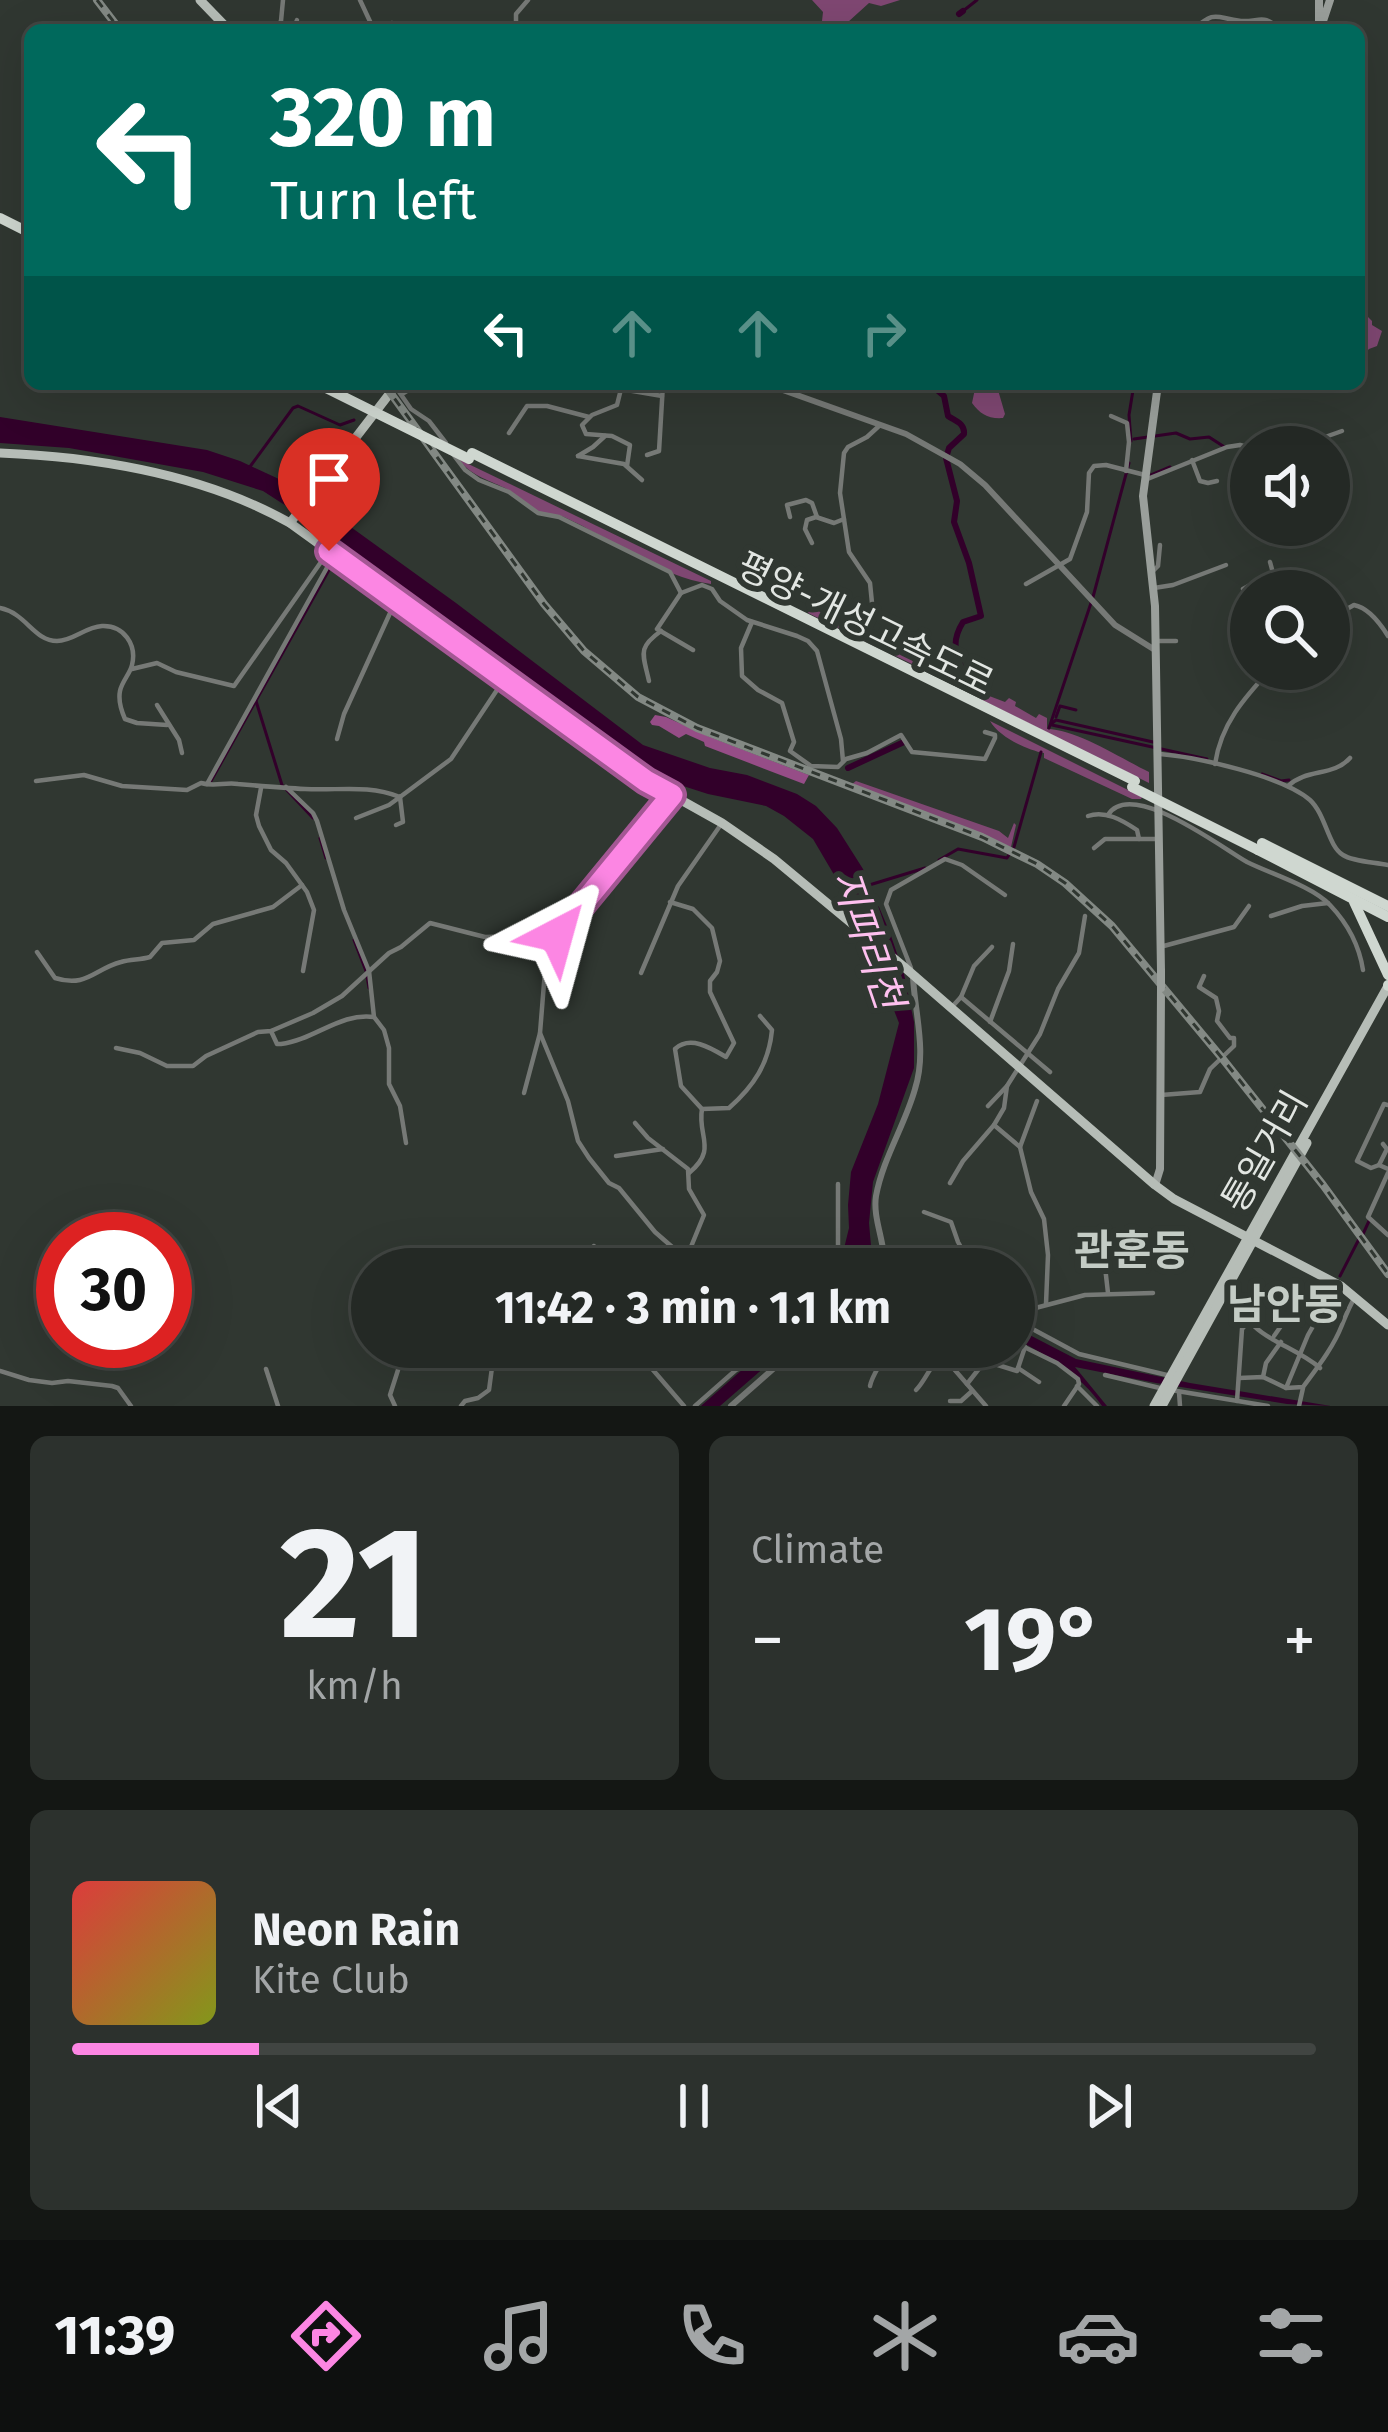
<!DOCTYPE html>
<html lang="en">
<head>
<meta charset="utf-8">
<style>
  :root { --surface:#242925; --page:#2c312d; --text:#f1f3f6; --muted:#a3a6a7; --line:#414542; --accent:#fc86e3 }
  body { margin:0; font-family:"Fira Sans","Noto Sans KR",sans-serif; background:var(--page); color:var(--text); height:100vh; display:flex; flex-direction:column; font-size:45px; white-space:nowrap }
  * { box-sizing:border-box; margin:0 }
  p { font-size:39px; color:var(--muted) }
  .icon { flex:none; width:66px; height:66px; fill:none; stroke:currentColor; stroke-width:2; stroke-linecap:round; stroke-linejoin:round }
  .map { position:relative; height:1406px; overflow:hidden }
  .panel { display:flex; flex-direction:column; gap:30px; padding:30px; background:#141714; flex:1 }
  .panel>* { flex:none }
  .top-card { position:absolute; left:24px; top:24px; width:1341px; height:366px; border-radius:18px; box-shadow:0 12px 48px #0002,0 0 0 3px var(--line); background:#00695c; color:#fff; overflow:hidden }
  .buttons { position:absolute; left:1230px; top:426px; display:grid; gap:24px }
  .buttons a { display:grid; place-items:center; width:120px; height:120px; border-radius:50%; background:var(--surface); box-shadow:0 12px 48px #0002,0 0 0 3px var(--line); font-size:60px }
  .speed { position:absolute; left:36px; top:1212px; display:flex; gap:24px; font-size:60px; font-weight:700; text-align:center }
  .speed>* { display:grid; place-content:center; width:156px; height:156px; border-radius:50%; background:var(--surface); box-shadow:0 12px 48px #0002,0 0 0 3px var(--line); line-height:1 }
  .speed .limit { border:18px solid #d22; background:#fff; color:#111 }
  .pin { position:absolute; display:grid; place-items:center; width:102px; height:102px; color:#fff; margin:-123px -51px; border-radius:50% 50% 50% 0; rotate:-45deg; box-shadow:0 0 12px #0007 }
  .pin .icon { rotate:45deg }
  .me { position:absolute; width:132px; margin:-66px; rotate:39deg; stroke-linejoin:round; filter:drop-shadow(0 0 9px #0008) }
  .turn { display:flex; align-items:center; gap:42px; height:252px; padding:0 48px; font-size:54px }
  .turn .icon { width:156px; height:156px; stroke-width:2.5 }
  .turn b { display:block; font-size:84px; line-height:102px }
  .lanes { display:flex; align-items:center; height:114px; padding:0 48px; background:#0003; justify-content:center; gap:60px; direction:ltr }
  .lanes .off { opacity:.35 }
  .big { font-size:90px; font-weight:700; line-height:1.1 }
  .panel .tile { flex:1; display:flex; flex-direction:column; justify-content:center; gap:18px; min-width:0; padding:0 42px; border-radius:18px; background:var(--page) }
  .panel .dial { align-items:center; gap:0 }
  .dial b { font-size:156px; line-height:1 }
  .song { display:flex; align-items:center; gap:36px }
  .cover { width:144px; height:144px; border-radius:18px; background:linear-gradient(135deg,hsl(0 70% 55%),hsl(70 70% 35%)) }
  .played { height:12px; border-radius:6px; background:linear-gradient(90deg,var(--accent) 15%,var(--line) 15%) }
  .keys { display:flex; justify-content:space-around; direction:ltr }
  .heat { display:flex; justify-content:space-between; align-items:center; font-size:66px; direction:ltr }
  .panel .tiles { flex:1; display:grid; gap:30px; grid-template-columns:1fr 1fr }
  .tile:last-child { grid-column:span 2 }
  .trip { position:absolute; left:351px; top:1248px; width:684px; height:120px; border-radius:60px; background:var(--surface); box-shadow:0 12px 48px #0002,0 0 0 3px var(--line); font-weight:700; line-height:120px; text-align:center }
  .menu { display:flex; height:192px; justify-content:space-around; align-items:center; background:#0e100f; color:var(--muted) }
  .menu .icon { width:84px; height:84px }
  .menu .selected { color:var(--accent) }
  .menu b { font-size:54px; color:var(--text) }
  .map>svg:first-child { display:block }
</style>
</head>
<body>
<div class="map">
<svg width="1388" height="1406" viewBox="0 0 1388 1406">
  <rect width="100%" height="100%" fill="#303731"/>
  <!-- green -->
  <g fill="#7f4772">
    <path d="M812,0H900L881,6L869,3L848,22L846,30H821L823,12Z"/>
    <path d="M1359,317L1365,320L1368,317L1372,321V325L1382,331L1377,346L1369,349L1359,359Z"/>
    <path d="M976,384H1009L1007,391L998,390L1005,414L1003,418C988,419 980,414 972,403Z"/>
    <path d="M458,459L711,581V584C659,577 611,538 564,517C554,513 545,515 536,511C525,506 516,494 505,488C486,479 472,476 458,459Z"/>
    <path d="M811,608L872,634V642L876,645L879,639L907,653L916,666L808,613Z"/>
    <path d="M984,694L1005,702L1009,698L1016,702L1015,706L1036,718L1039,714L1047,718V729C1076,729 1122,759 1149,772V783L982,700Z"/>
    <path d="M990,721L1142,797L1141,799H1132L1044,758V753C1028,750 1000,738 990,721Z"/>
    <path d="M856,781L999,831L1008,838L1014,823L1016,825L1011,847L851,785Z"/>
  </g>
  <!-- forest -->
  <path fill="#964d87" d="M655,715L666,717L710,737L809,775L804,784L705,746L704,742L686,734L679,738L659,726L652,725L650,722Z"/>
  <!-- water -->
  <g fill="#32002a">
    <path d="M0,417L207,450L240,461L294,486L456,603L643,745L710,768L747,775L797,794L816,806L837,828L863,869L890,933L904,974L914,1022V1068L873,1182L869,1223L872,1257L880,1269H839L849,1228L848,1205L851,1172L878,1104L899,1023L853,907L813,839L784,816L766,806L708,794L649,775L443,624L308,520L263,491L203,472L69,448L0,443Z"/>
    <path d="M1014,1327L1076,1359L1190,1383L1331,1406L1287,1404L1156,1383L1075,1367L1107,1406H1102C1079,1373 1049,1357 1014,1338Z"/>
    <path d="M768,1347H788L720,1406H701Z"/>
  </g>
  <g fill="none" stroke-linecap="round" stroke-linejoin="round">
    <!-- stream -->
    <g stroke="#32002a" stroke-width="3">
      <path d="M963,11L977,0"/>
      <path d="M1134,439L1176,433L1190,439L1209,437L1226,448"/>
      <path d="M1131,441L1129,415L1134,384"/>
      <path d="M249,468L293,408L298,406L340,425L354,420"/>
      <path d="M1151,475L1170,467"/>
      <path d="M256,701L282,785L313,818"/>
      <path d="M1056,717L1060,706L1076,710"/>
      <path d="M1051,724L1056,720L1153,742"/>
      <path d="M1052,725L1207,759"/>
      <path d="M1049,728L1093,597L1129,463"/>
      <path d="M1262,774L1281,781L1289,780"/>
      <path d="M211,781L334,561"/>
      <path d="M320,838L326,858"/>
      <path d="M939,860L958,849L1007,858L1014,847L1041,752"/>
      <path d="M866,886L925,868"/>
      <path d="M354,940L366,971L369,988"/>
      <path d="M1363,1234L1369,1221"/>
      <path d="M1340,1276L1359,1239"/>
    </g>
    <!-- canal -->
    <g stroke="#32002a" stroke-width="6">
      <path d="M959,14L963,11"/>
      <path d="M930,384L944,396L948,416C955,421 965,423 964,434L949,448L946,458L957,501L954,522L969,563L981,616L963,622C947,648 961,658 966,684"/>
      <path d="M848,768L904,742"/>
    </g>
    <!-- minor -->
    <g stroke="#767976" stroke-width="4.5">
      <path d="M360,0L374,30"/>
      <path d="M392,23L394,30"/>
      <path d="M275,30L281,21L283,0"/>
      <path d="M293,30L297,20"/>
      <path d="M516,30V14L528,0"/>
      <path d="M1192,30C1218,9 1214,18 1241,21C1260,22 1264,13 1280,30"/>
      <path d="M395,386L411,409L429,421L446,443"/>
      <path d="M402,394L418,384"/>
      <path d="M1111,416L1127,423L1129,442L1126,471"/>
      <path d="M509,433L527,406H547L589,417"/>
      <path d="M1297,447L1342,431"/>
      <path d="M452,453L465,470L479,480L509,492L538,513L559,517L670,572L681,593"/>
      <path d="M647,455L659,451L663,384"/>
      <path d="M578,456L624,464L642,480"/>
      <path d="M578,456L593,447L605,436"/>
      <path d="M1192,460L1200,481L1208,483L1217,481"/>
      <path d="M627,466L630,445L612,436L586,434L582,425L592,415L617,405L621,389L662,396"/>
      <path d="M1145,480L1227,447L1240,445L1251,448"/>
      <path d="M790,517L787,505L806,500L812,503L817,517"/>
      <path d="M812,543L805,529L807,520L816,517L834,523L844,519"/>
      <path d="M1270,562L1278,591"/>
      <path d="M1152,572L1158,566L1160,545"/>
      <path d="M1026,584L1070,559L1087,512L1089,473L1094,466L1106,465L1145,475"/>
      <path d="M1154,588L1173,585L1226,565"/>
      <path d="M1243,589L1272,573"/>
      <path d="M0,608C26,613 34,641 57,641C73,641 85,627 102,626C124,625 137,645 132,665C130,674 122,681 120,691C118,701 121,710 125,719L137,723L167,725"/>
      <path d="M873,613L870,583L849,552L840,493L844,453L848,447L867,437L879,426"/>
      <path d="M1329,619L1354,605C1369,608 1380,623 1388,636"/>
      <path d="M752,622L741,648L742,676L758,690L782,703L794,742L790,751L811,766L838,767L846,759L867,753L901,735L912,752L985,759L995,738V735L985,732"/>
      <path d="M1155,641H1176"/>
      <path d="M693,650L657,629L681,593L702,585L712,589L720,601L747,620L797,636L808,641L817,651L841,739L843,761"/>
      <path d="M1329,664L1330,666"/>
      <path d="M132,669L157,663L176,672L234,686L328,552"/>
      <path d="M649,681C643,654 637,648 661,631"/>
      <path d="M157,705L179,740L182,753"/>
      <path d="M337,739L344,714L396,600"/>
      <path d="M1160,754C1196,757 1283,776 1310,800C1326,815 1328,846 1343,855C1354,862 1374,862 1388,865"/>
      <path d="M1215,764C1221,724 1244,698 1271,669"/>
      <path d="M36,781L84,775L122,786L187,790L201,783C214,787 225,782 238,784C261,786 283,788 305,789C338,791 367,784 400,797L451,759L505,678"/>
      <path d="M207,784L334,555"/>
      <path d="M1288,786C1307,768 1333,777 1350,758"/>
      <path d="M286,787L313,813L317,821L344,910L369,971L374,1017"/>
      <path d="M261,788L256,815L259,826L271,850L286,863L307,892L314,910L303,971"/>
      <path d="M672,795L557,935L545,971L540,1033L568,1101L578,1141L589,1158L609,1183L619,1188L655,1232L686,1259"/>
      <path d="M1108,815C1131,778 1222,848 1247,862C1271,874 1312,886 1330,905C1348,924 1359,944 1363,970"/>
      <path d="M1088,816C1105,810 1122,820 1137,830L1139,839"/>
      <path d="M356,818L389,805L400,797L403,822L396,825"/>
      <path d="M1094,848L1105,839H1157"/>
      <path d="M670,902L693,909L712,928L720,961L717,972L710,981V992L734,1043L726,1057C711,1048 690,1035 675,1049L681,1086L702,1109L729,1108C754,1086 769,1063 772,1030L760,1016"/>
      <path d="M1271,916L1302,906L1328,903"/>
      <path d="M1160,947L1234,927L1249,906"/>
      <path d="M37,952L55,978C87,988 94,969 121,962C131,959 140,960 150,957L162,943L194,940L213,924L273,907L302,885"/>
      <path d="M911,968L886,904L891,890L945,859L962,865L1005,895"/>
      <path d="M641,973L678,886L722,823"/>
      <path d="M961,997L1050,1072"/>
      <path d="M951,1008L961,997L974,966L992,947"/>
      <path d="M990,1022L1009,971L1013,944"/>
      <path d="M271,1031L277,1044H281C314,1040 341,1012 374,1017L384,1030L389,1048V1084L400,1106L406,1143"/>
      <path d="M116,1048L140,1053L167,1066H193L206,1056L258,1032L271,1031L313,1013L342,996L389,953L401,947L430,923L485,937L557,935"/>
      <path d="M524,1093L540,1033"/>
      <path d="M1161,1095L1200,1092L1210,1069L1234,1046V1038H1230L1217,1021L1219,1011L1216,998L1199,987L1204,976"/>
      <path d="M1037,1101L1020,1147L1031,1192L1044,1219L1048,1255L1046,1304"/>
      <path d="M1388,1105L1384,1104L1357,1161L1371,1168L1379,1165L1388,1169"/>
      <path d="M988,1106L1007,1086L1040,1034L1058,989L1079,953L1085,916"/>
      <path d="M635,1123L648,1138L688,1169L689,1189L704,1215L686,1259L688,1269"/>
      <path d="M994,1125L1004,1108L1007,1086"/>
      <path d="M616,1156L663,1149"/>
      <path d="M1379,1165L1387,1149L1383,1144"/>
      <path d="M689,1173C718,1149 697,1136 702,1109"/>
      <path d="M1388,1173L1368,1217L1388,1235"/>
      <path d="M950,1183L963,1161L994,1125L1020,1147"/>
      <path d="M924,1212L951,1222L958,1242L973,1269"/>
      <path d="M594,1246L602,1269"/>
      <path d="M633,1256L642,1263L675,1269"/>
      <path d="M1104,1258L1108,1293"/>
      <path d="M885,1259L896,1269"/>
      <path d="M797,1264L799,1269"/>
      <path d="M570,1269L588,1254L597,1253"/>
      <path d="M835,1269L838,1245V1184"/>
      <path d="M1014,1307L1024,1311L1085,1295L1153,1293"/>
      <path d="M1014,1319L1079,1354L1171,1376"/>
      <path d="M1250,1322C1268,1342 1298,1349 1320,1368"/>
      <path d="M1274,1336L1288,1316"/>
      <path d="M1014,1342L1057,1363L1078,1379L1079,1384L1064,1406"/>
      <path d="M720,1347L738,1369"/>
      <path d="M941,1347L947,1361L986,1406"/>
      <path d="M596,1356L647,1363L684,1406"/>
      <path d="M647,1363L648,1347"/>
      <path d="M991,1364L997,1347"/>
      <path d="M911,1366L913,1347"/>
      <path d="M1018,1368L1039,1382"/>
      <path d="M266,1369L278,1406"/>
      <path d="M0,1371L29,1380L52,1383L68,1381L112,1386L118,1388L131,1406"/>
      <path d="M1105,1375L1164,1389"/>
      <path d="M1263,1377L1266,1363L1281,1342"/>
      <path d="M1239,1378L1263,1377L1286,1388L1303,1387C1317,1368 1333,1348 1342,1325C1346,1315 1349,1307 1355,1297"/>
      <path d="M967,1384L985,1361L1017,1371L1025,1347"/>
      <path d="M870,1386C873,1371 885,1362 886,1347"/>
      <path d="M1077,1386L1097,1406"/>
      <path d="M1286,1388L1308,1335L1336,1286"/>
      <path d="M916,1390C926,1380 931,1363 943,1354"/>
      <path d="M1171,1390L1268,1406"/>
      <path d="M1179,1392L1180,1406"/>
      <path d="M950,1401H961L971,1392"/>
      <path d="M1237,1401L1242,1329L1271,1295"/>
      <path d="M395,1406L390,1395L398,1370L399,1347"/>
      <path d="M461,1406L465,1401L478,1398L489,1390L493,1360L488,1347"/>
      <path d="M695,1406L762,1347"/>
      <path d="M1299,1406L1303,1388"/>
    </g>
    <!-- tertiary -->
    <g stroke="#767976" stroke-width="6">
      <path d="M766,384L906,434L960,464L985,485L1115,625L1155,650"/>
      <path d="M882,1269C889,1249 872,1221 876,1196C883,1158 905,1125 915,1089C927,1051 915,1015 913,977"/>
      <path d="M731,1406L798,1347"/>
    </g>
    <!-- secondary -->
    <g stroke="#9a9f9b" stroke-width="8">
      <path d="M1319,0V23"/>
      <path d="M1320,30L1330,0"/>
      <path d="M1158,384L1143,496L1155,606L1161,971"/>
      <path d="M1155,1185L1160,1169L1161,988"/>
    </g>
    <!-- primary -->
    <g stroke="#b6bdb7" stroke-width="9">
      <path d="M200,0L229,30"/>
      <path d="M0,453C98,457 203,474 290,523L647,781L722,823L774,859L903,966L1155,1185L1174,1199L1341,1286L1388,1325"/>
      <path d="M290,523L397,384"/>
      <path d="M1154,1406L1388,986"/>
      <path d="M1162,1406L1307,1143"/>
    </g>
    <!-- motorway -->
    <g stroke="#cfd7d0" stroke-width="10">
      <path d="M0,218L30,233"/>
      <path d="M472,453L1135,781"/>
      <path d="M1262,843L1388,906"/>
      <path d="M1258,850L1388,917"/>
      <path d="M1354,902L1388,975"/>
      <path d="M1388,986V985"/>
    </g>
    <defs>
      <g id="rail">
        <path d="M97,0L120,30"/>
        <path d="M384,384L544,604L584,651L638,697L697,728L982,837L1037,864L1065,883L1112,926L1222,1058L1323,1185L1388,1274"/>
      </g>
    </defs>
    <!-- rail casing -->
    <use href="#rail" stroke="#838984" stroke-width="8"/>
    <!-- rail -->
    <use href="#rail" stroke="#303731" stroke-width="3" stroke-dasharray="9" stroke-linecap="butt"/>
    <!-- secondary-bridge -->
    <path stroke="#9a9f9b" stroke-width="8" d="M1161,971V988"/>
    <!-- motorway-bridge -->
    <g stroke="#cfd7d0" stroke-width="10">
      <path d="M318,384L469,459"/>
      <path d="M1132,787L1258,850"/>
    </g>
  </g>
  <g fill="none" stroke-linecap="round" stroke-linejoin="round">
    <defs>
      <path id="route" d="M329,551L646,781L672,795L557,935"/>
    </defs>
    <!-- route casing -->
    <use href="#route" stroke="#a45794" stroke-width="30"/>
    <!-- route -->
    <use href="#route" stroke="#fc86e3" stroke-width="21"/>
  </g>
  <g text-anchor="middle" stroke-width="12" stroke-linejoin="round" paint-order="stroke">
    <!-- street labels -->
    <g font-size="36" fill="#e2e6e2" stroke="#303731">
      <text transform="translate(866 623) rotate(26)" y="13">평양-개성고속도로</text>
      <text transform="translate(1264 1151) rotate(-60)" y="13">통일거리</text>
    </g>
    <!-- water labels -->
    <g font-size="39" font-style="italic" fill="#fec0ef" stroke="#303731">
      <text transform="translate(868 939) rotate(71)" y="14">지파리천</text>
    </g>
    <!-- quarter labels -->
    <g font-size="42" font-weight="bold" fill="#c4ccc5" stroke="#303731">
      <text x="1132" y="1265">관훈동</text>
      <text x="1285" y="1319">남안동</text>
    </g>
  </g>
</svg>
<div class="buttons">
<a><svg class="icon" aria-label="sound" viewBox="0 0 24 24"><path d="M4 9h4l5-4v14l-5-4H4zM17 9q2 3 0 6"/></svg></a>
<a><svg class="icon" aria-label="search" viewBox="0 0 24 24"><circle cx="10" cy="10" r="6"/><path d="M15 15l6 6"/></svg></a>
</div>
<div class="speed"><div class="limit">30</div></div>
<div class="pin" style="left:329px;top:551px;background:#d93025"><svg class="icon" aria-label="arrive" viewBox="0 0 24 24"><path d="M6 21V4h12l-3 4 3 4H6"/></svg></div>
<svg class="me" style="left:557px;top:935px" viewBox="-20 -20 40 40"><path d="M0-17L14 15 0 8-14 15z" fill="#fc86e3" stroke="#fff" stroke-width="4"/></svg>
<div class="trip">11:42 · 3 min · 1.1 km</div>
<div class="top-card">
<div class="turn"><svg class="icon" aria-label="left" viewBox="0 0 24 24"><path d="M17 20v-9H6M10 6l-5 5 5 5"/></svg><div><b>320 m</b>Turn left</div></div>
<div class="lanes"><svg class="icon" aria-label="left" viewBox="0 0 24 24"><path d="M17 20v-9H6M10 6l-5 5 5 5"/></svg><svg class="icon off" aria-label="ahead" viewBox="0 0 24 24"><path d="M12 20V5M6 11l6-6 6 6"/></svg><svg class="icon off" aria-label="ahead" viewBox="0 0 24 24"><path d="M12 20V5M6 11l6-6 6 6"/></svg><svg class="icon off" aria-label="right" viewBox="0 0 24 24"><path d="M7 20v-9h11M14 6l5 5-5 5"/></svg></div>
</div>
</div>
<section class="panel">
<div class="tiles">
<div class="tile dial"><b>21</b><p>km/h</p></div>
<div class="tile"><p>Climate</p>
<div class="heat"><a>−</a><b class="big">19°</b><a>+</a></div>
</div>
<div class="tile">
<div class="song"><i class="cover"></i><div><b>Neon Rain</b><p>Kite Club</p></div></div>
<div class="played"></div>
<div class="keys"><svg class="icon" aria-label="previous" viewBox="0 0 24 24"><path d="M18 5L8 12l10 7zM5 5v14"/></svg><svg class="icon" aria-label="pause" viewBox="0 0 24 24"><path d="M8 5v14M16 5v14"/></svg><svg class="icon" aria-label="next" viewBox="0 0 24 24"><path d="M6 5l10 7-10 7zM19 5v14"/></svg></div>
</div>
</div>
</section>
<nav class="menu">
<b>11:39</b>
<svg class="icon selected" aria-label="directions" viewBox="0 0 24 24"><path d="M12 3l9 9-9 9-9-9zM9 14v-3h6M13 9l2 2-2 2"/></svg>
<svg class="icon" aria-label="music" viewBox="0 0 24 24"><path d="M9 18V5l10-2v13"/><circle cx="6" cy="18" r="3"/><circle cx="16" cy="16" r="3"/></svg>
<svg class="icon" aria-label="phone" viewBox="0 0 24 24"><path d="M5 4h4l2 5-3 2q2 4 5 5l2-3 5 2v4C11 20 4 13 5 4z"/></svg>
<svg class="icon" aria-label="climate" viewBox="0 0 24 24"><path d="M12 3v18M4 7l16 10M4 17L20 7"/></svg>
<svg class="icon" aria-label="car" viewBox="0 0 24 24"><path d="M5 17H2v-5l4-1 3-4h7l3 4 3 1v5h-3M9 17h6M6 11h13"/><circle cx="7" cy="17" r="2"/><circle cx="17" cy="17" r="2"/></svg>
<svg class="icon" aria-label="filters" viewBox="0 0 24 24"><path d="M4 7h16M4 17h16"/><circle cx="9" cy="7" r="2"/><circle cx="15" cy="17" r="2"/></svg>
</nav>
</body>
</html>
